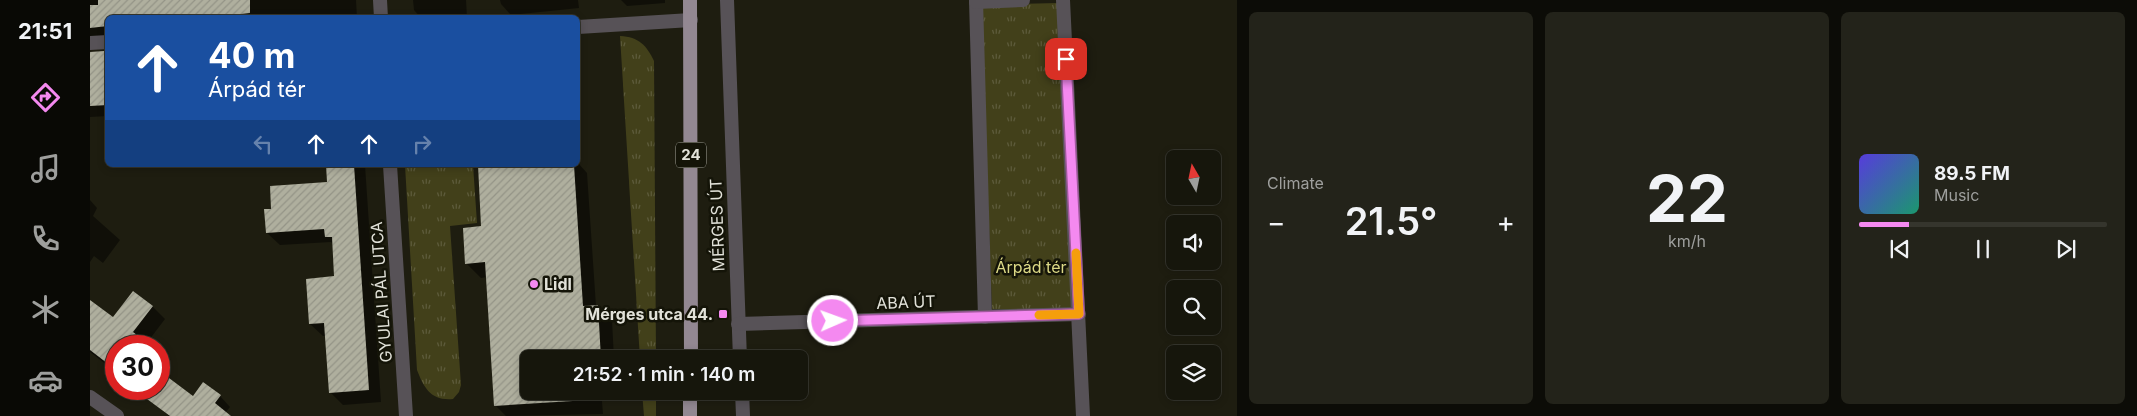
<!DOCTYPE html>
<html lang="en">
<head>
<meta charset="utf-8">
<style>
  :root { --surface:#16160c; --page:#23231a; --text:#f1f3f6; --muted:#9e9f9d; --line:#35352d; --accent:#f489f0 }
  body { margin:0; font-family:Inter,sans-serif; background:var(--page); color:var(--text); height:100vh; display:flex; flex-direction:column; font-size:19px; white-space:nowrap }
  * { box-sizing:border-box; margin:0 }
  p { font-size:16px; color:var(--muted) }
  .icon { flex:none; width:28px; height:28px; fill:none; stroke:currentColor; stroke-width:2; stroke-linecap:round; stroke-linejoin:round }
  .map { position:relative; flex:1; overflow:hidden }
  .details { display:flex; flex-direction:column; gap:12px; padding:12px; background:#0c0c07; width:900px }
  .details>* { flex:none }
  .hud { position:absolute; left:15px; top:15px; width:475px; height:152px; border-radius:8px; box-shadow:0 2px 8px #0003,0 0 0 1px var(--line); background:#1a4fa0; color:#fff; overflow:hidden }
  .needle { width:32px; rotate:351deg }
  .controls { position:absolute; left:1076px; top:150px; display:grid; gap:10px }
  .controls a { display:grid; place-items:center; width:55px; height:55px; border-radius:8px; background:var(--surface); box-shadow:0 2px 8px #0003,0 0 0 1px var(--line); font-size:25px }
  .speed { position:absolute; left:15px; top:335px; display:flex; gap:10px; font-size:25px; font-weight:700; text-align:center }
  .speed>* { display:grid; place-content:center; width:65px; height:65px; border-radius:50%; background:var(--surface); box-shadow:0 2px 8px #0003,0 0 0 1px var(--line); line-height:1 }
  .speed .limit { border:8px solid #d22; background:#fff; color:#111 }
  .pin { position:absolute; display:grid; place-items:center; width:42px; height:42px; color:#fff; margin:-21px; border-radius:10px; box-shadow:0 2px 8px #0006 }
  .me { position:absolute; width:55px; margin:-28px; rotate:88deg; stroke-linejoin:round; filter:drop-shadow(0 0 4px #0008) }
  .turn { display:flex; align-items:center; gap:18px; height:105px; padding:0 20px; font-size:22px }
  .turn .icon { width:65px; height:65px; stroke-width:2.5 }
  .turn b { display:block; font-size:35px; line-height:42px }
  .lanes { display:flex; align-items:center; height:48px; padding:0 20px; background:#0003; justify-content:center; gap:25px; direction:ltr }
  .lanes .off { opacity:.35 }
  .big { font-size:38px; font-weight:600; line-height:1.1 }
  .details .card { flex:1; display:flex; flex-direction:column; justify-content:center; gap:8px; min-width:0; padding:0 18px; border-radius:8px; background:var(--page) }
  .details .dial { align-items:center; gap:0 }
  .dial b { font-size:65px; line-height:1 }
  .song { display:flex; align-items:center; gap:15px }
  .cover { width:60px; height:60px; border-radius:8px; background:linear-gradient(135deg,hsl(250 70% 55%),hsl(160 70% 35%)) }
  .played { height:5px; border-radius:2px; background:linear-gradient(90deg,var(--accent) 20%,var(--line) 20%) }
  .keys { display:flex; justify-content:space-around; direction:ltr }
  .heat { display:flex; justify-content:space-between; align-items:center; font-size:28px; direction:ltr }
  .details .tiles { flex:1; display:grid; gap:12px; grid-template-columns:repeat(3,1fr) }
  .trip { position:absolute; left:430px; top:350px; width:288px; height:50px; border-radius:8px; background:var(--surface); box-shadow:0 2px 8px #0003,0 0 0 1px var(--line); font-weight:600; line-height:50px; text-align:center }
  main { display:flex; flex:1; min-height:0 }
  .menu { display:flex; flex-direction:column; width:90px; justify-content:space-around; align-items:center; background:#090905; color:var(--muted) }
  .menu .icon { width:35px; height:35px }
  .menu .active { color:var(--accent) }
  .menu b { font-size:22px; color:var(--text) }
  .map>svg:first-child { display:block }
</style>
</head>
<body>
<main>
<nav class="menu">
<b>21:51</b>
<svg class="icon active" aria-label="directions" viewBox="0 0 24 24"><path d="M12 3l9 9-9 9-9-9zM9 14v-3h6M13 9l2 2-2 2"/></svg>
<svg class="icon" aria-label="music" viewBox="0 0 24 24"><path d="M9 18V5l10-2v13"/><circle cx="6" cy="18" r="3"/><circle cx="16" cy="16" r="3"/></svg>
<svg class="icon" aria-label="phone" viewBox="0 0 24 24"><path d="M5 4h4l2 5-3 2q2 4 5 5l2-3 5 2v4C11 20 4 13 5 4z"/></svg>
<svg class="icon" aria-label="climate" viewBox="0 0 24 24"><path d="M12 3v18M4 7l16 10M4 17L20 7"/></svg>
<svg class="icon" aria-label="car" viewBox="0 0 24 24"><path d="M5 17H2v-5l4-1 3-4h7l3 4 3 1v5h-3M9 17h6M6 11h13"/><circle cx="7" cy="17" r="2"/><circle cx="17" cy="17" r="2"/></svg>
</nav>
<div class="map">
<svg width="1147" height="416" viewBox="0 0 1147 416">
  <defs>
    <pattern id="grass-tufts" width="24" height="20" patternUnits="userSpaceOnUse" patternTransform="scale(1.25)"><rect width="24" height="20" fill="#42401a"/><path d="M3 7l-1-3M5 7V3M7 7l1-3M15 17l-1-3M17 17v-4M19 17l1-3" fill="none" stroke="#5d5b3b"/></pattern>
    <pattern id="building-hatch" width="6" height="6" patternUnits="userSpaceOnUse" patternTransform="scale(1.25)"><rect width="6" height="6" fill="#afaf9e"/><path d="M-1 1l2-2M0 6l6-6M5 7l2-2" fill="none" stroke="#949487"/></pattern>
  </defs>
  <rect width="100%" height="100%" fill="#1e1d10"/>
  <!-- grass -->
  <g fill="url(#grass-tufts)">
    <path d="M969,3L984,309H902L891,5Z"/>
    <path d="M530,36C549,37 556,45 564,61L566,359H550Z"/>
    <path d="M315,165H383L387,223L360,226L371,385L369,392L363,399C341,401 334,388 327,370Z"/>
    <path d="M552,391H566V416H554Z"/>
  </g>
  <!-- shadow -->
  <g fill="#0007">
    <path d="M0,0H266L267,18H18V41L0,43Z"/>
    <path d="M323,0H376L377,17L331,18L324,10Z"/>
    <path d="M410,0H488L489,8L421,15L411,4Z"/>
    <path d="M531,0H575V3L537,6Z"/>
    <path d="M15,68L18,70V116L0,117V69Z"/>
    <path d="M488,163L497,173L506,306L522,320L524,359H439V391H526L527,400L512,401L513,414L416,416L405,405L397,277L391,278L376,263L393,228L389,165Z"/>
    <path d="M237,165H275L291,402L253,405L240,392L236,336H233L220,324L245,278L243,244L241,242L190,245L177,233L183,210L238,184Z"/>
    <path d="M0,200L7,208L3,216L30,240L13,263L4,256L0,262Z"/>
    <path d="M0,302L23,319L62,306L75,319L56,344L58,346H26V372L0,352Z"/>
    <path d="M75,377L103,398L130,396L140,407L135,413L139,416H79L59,399L69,389Z"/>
  </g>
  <!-- building -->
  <g fill="url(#building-hatch)">
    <path d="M8,0H160V13L116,18H18V26L0,28V5H8Z"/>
    <path d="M14,51L18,105L0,106V52Z"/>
    <path d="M236,165H264L279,390L239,393L234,323L219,324L216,279L244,276L242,237H235L234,229L176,233L174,209H181L180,186L237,182Z"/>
    <path d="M388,165H484L493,306L508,305L511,359H439V391H498L499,400L404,406L395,262L375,264L373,228L391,226Z"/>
    <path d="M43,291L63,306L43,332L61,346H26V370L0,350V300L23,317Z"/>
    <path d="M75,375L103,396L113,382L131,395L125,403L141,416H80L57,399L65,389H69V383Z"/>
  </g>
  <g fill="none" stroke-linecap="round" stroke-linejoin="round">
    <!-- minor -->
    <g stroke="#575257" stroke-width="14">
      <path d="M290,0L291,18"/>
      <path d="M637,0L650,359"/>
      <path d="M886,0L895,317"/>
      <path d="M973,0L993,416"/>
      <path d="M886,2L933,0"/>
      <path d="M488,27L601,20"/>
      <path d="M0,43L18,42"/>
      <path d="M300,165L316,416"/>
      <path d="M648,324L989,314"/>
      <path d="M652,391L653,416"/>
      <path d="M0,397L27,416"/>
    </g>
    <!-- primary -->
    <g stroke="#938892" stroke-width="14">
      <path d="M600,0L601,359"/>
      <path d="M600,416V391"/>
    </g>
  </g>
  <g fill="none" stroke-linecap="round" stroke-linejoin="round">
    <defs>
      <path id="route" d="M743,321L989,314L976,59"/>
    </defs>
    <!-- route casing -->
    <use href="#route" stroke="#9f599c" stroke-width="12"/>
    <!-- route -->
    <use href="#route" stroke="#f489f0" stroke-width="9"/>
    <!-- slow -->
    <path stroke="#f59e0b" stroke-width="9" d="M949,315L989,314L986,253"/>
  </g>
  <!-- markers -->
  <g fill="#f489f0" stroke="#141408" stroke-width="2">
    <circle cx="444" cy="284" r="5"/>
    <rect x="628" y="309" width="10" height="10" rx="2.5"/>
  </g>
  <g text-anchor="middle" stroke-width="5" stroke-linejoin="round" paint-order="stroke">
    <!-- shield labels -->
    <rect fill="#141408" stroke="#a4a49a" stroke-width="1" x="586" y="142.5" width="30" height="25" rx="4"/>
    <g font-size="15" font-weight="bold" fill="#e2e2d9">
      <text x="601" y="160">24</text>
    </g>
    <!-- street labels -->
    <g font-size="16" fill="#e2e2d9" stroke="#141408">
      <text transform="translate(627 225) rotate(-92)" y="6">MÉRGES ÚT</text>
      <text transform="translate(291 292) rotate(-94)" y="6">GYULAI PÁL UTCA</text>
      <text transform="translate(816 302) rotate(-2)" y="6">ABA ÚT</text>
    </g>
    <!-- park labels -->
    <g font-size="16" fill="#dcd986" stroke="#141408">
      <text x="941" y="273">Árpád tér</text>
    </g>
    <!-- poi labels -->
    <g font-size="16" font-weight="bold" fill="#e2e2d9" stroke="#141408" text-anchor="start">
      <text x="454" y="290">Lidl</text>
      <text x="623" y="320" text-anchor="end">Mérges utca 44.</text>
    </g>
  </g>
</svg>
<div class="controls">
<a><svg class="needle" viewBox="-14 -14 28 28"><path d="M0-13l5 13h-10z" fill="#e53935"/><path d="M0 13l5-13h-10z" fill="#9e9f9d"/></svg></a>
<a><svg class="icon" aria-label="sound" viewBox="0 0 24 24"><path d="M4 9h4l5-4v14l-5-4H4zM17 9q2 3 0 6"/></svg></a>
<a><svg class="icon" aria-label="search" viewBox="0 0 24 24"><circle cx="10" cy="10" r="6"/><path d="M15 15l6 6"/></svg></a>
<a><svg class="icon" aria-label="layers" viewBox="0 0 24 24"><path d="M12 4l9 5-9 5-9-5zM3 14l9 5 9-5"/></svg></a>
</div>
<div class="speed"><div class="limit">30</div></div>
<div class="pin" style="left:976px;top:59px;background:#d93025"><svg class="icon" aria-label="arrive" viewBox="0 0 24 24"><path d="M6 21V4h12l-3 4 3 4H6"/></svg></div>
<svg class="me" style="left:743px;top:321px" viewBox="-20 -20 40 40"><circle r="17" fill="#f489f0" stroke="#fff" stroke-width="3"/><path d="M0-11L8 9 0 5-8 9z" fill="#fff"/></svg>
<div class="trip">21:52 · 1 min · 140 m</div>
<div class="hud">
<div class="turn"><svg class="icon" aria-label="ahead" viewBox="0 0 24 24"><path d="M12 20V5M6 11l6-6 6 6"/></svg><div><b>40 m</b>Árpád tér</div></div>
<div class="lanes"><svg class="icon off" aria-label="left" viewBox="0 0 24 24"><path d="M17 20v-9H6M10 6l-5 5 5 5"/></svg><svg class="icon" aria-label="ahead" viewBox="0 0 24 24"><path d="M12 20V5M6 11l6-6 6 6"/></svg><svg class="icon" aria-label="ahead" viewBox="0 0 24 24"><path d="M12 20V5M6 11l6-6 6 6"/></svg><svg class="icon off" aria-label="right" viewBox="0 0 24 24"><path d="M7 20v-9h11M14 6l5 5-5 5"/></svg></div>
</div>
</div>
<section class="details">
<div class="tiles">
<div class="card"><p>Climate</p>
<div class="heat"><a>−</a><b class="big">21.5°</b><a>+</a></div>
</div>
<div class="card dial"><b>22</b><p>km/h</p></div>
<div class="card">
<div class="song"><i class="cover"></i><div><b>89.5 FM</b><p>Music</p></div></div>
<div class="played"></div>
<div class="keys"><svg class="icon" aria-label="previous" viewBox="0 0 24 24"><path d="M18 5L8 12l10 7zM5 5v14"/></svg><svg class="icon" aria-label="pause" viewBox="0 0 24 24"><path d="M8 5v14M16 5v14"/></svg><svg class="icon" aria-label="next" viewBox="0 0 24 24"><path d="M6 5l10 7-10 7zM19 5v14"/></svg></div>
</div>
</div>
</section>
</main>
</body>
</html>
